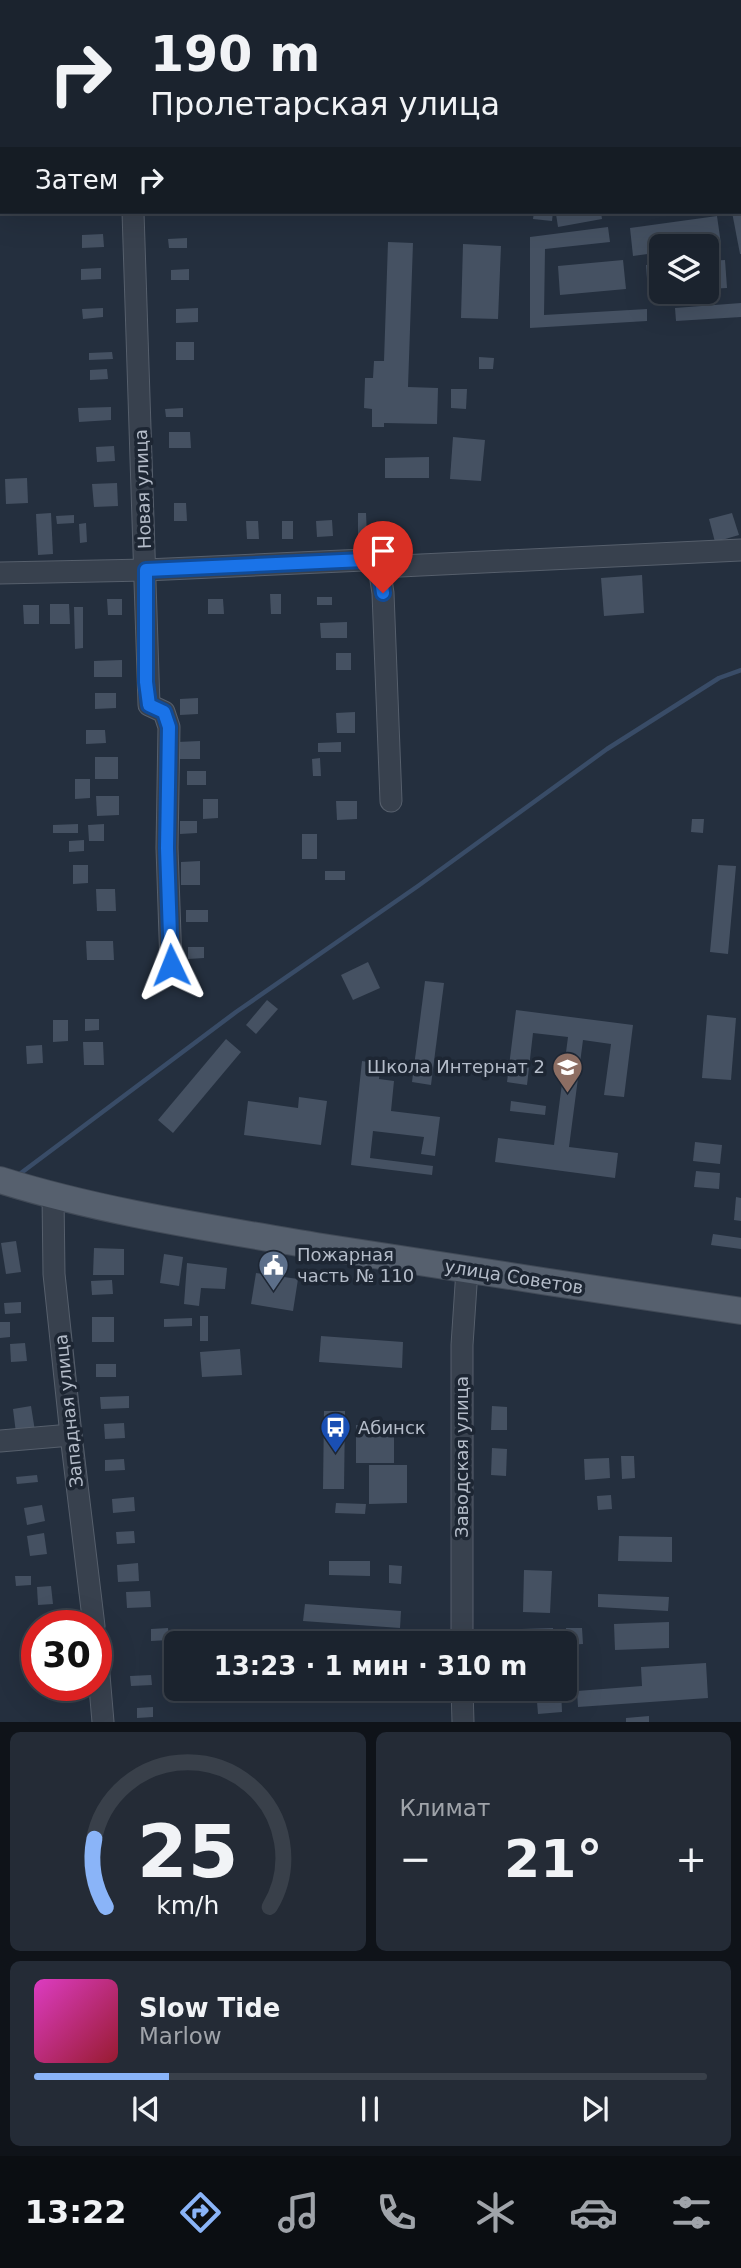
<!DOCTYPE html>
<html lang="ru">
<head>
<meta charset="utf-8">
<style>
  :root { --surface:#1b232e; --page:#242b36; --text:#f1f3f6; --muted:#a0a4aa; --line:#39404a; --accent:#8ab4f8 }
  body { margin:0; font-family:"DejaVu Sans",sans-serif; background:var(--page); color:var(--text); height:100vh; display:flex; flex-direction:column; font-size:26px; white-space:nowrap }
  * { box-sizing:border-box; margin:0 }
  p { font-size:23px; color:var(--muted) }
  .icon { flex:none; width:38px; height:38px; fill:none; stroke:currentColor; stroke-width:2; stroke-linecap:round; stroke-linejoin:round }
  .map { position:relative; height:1722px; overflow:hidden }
  .panel { display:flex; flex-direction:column; gap:10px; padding:10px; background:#0f1319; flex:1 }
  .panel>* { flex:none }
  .banner { position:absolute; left:0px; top:0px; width:742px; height:214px; box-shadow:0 7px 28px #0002,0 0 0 2px var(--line); background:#1b232e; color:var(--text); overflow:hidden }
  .fabs { position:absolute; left:649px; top:234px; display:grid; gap:14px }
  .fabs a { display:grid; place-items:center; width:70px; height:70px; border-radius:10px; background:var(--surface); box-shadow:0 7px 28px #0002,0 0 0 2px var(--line); font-size:35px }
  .speed { position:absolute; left:21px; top:1610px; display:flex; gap:14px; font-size:35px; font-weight:700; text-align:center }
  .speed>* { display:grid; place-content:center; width:91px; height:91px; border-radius:50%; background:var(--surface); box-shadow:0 7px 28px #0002,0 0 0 2px var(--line); line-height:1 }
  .speed .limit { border:10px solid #d22; background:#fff; color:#111 }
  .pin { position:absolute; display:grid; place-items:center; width:60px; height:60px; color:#fff; margin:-72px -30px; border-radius:50% 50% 50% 0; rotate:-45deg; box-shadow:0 0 7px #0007 }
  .pin .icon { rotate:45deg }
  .me { position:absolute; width:77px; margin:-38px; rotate:358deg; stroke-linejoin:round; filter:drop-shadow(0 0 5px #0008) }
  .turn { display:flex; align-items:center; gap:24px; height:147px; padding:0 35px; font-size:32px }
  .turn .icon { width:91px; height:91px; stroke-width:2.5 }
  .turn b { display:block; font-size:49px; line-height:60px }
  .then { display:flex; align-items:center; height:66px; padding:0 35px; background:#0003; gap:14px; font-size:26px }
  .big { font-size:52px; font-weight:600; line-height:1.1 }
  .panel .card { flex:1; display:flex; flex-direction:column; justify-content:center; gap:10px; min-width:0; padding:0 24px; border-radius:10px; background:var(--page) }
  .panel .dial { align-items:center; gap:0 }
  .dial svg { height:182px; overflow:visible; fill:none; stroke:var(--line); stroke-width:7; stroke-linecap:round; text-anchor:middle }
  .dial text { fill:var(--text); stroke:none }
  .song { display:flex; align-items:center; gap:21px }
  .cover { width:84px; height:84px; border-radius:10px; background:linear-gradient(135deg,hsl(310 70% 55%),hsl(350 70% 35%)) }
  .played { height:7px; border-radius:4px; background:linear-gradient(90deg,var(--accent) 20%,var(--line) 20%) }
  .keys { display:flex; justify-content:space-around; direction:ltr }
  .heat { display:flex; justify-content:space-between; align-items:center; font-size:38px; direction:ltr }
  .panel .tiles { flex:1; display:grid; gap:10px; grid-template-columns:1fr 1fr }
  .card:last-child { grid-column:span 2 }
  .trip { position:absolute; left:164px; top:1631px; width:413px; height:70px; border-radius:10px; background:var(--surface); box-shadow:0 7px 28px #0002,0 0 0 2px var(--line); font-weight:600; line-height:70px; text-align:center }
  .tab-bar { display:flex; height:112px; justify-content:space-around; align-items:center; background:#0b0e12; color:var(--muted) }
  .tab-bar .icon { width:49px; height:49px }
  .tab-bar .active { color:var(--accent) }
  .tab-bar b { font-size:32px; color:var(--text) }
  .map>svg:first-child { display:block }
</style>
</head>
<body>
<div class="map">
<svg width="741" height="1722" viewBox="0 0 741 1722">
  <rect width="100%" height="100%" fill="#242f3e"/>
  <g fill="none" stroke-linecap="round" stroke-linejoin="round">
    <!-- stream -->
    <path stroke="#394c67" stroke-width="4.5" d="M17,1176L236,1012L418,886L607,749L719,678L741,670"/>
  </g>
  <!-- building -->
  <g fill="#455162">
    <path d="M534,212H553L552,221L533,219Z"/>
    <path d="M566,212H601L602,219L558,227L556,214Z"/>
    <path d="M732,212H741V254H740Z"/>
    <path d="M717,216L721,244L662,247V252L633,256L630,228Z"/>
    <path d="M608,227L610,242L545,249L544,315L647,309V321L530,328V237Z"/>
    <path d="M103,234L104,247L82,248V235Z"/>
    <path d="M187,238V248H169L168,239Z"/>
    <path d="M388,242L413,243L408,387L438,388L437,424L384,423V427H372V409L364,408L365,378H373L374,361H384Z"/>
    <path d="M463,244L501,246L498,319L461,318Z"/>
    <path d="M623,260L626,289L560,295L558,266Z"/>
    <path d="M725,260L727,288L707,289V261Z"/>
    <path d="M662,264V292L648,293L646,265Z"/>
    <path d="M101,268V279L81,280V269Z"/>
    <path d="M189,269V280H171V270Z"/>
    <path d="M741,303V317L676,321L675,308Z"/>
    <path d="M103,308V317L83,319L82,309Z"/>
    <path d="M198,308V322L176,323V309Z"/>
    <rect x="176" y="342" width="18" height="18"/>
    <path d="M112,352L113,359L89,360V353Z"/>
    <path d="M479,357L494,358L493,369H479Z"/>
    <path d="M107,369L108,379L90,380V370Z"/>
    <path d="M451,389H467L466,409L451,408Z"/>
    <path d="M111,407V420L79,422L78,408Z"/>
    <path d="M183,408V417H166L165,409Z"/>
    <path d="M169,432H190L191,448H169Z"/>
    <path d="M453,437L485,440L481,481L450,479Z"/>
    <path d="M114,446L115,461L97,462L96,447Z"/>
    <path d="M429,457V478H385V458Z"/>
    <path d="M27,478L28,503L6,504L5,479Z"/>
    <path d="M117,483L118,506L94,507L92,484Z"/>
    <path d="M174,503H186L187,521H174Z"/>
    <path d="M51,513L53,554L38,555L36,514Z"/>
    <path d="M358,513H366L367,536H358Z"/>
    <path d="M732,513L739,535L715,542L709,519Z"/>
    <path d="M74,515V523L57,524L56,516Z"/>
    <path d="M332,520L333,536L317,537L316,521Z"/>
    <path d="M246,521H258L259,539H247Z"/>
    <rect x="282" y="521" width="11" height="18"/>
    <path d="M86,523L87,542L80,543L79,524Z"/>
    <path d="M642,575L644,613L604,616L601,578Z"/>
    <path d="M270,594H281V614H271Z"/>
    <rect x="317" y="597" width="15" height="8"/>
    <path d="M107,599H122V615H108Z"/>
    <path d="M208,599H223L224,614H208Z"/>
    <path d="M50,604H69L70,624H50Z"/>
    <path d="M23,605H39V624H24Z"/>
    <path d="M74,607H83V648L75,649Z"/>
    <path d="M347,622V638H321L320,623Z"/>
    <rect x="336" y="653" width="15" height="17"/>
    <path d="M122,660V677H94V661Z"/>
    <path d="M95,693H116V708L95,709Z"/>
    <path d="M198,698V714L180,715V699Z"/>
    <path d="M355,712V733H337L336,713Z"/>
    <path d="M86,730H105L106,743L86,744Z"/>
    <path d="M200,741V759H177V742Z"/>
    <path d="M341,742V752H318V743Z"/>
    <rect x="95" y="757" width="23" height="22"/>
    <path d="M320,758L321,776H313L312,759Z"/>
    <rect x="187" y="771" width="19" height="14"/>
    <path d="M75,779H90V798L75,799Z"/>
    <path d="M96,796H119V815L97,816Z"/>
    <path d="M203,799H218V818L203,819Z"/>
    <path d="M336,801H357V819L337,820Z"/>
    <path d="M692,819H704L703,833L691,832Z"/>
    <path d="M180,821H197V833L180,834Z"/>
    <path d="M78,824V833H53V825Z"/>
    <path d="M104,824V841H89L88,825Z"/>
    <rect x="302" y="834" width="15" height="25"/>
    <path d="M84,840V851L69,852V841Z"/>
    <path d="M200,861V885H181V862Z"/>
    <path d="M73,865H88V883L73,884Z"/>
    <path d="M718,865L736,866L728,954L710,952Z"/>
    <rect x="325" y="871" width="20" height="9"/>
    <path d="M96,889H115L116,911H97Z"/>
    <rect x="186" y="910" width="22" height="12"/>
    <path d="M86,941H113L114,960H87Z"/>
    <path d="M188,947H204V958L188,959Z"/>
    <path d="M368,962L380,988L353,1000L341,975Z"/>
    <path d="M425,981L444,983L431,1085L412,1082Z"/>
    <path d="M267,1000L278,1009L256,1034L246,1025Z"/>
    <path d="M516,1010L633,1025L624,1097L604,1095L611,1044L583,1040L569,1147L618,1153L615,1178L495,1162L498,1138L554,1145L568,1037L533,1033L527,1085L507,1082Z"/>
    <path d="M707,1015L736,1018L731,1080L702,1078Z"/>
    <path d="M85,1019H99V1030L85,1031Z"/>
    <path d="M53,1020H68V1041L53,1042Z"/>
    <path d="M226,1039L241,1052L173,1133L158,1120Z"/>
    <path d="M83,1042H103L104,1065H84Z"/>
    <path d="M42,1045L43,1063L27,1064L26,1046Z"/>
    <path d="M362,1061L381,1064L379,1079L394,1081L391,1111L440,1117L435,1156L421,1154L424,1137L373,1131L370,1158L433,1166L432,1175L351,1165Z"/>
    <path d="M299,1097L327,1101L321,1145L244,1135L248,1101L298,1108Z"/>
    <path d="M511,1101L546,1106L545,1115L510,1111Z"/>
    <path d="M695,1142L722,1145L720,1164L693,1161Z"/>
    <path d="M696,1171L720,1173L719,1189L694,1187Z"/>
    <path d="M736,1197L741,1198V1221L734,1220Z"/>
    <path d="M713,1234L741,1238V1249L711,1245Z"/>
    <path d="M16,1241L21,1272L6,1274L1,1243Z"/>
    <path d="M94,1248L124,1249V1275H93Z"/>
    <path d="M164,1254L183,1257L179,1286L160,1283Z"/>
    <path d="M187,1263L227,1268L225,1289L201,1288L199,1306L184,1304Z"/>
    <path d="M256,1273L298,1279L293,1311L251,1304Z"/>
    <path d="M112,1280L113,1294L92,1295L91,1281Z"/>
    <path d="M21,1302V1313L5,1314L4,1303Z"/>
    <rect x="200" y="1316" width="8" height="25"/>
    <rect x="92" y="1317" width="22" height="25"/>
    <path d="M192,1318V1326L164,1327V1319Z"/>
    <path d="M0,1322H10V1337L0,1338Z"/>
    <path d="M321,1336L403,1342L402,1368L319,1362Z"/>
    <path d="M25,1343L27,1361L11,1362L10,1344Z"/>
    <path d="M240,1349L242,1375L202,1377L200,1352Z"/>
    <rect x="96" y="1364" width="20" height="13"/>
    <path d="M129,1396V1408L101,1409L100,1397Z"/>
    <path d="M31,1406L35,1431L16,1433L13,1409Z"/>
    <path d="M492,1406L507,1407V1430H491Z"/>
    <path d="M324,1411H345L344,1489H323Z"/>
    <path d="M124,1423L125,1438L105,1439L104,1424Z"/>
    <rect x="356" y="1425" width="38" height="38"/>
    <path d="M492,1448L507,1449L506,1476L491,1475Z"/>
    <path d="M621,1456H634L635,1478L622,1479Z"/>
    <path d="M609,1458L610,1478L585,1480L584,1459Z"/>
    <path d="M124,1459L125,1470L105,1471V1460Z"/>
    <path d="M369,1465H407V1503L369,1504Z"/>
    <path d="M37,1475L38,1482L17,1484L16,1477Z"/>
    <path d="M611,1495L612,1509L598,1510L597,1496Z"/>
    <path d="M134,1497L135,1511L113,1513L112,1499Z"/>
    <path d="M336,1503L366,1504L365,1514L335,1513Z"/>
    <path d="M42,1505L45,1521L27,1525L24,1508Z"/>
    <path d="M134,1531L135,1543L117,1544L116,1532Z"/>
    <path d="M44,1533L47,1554L30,1556L27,1536Z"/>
    <path d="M619,1536L672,1537V1562L618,1561Z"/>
    <path d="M329,1561H370V1576L329,1575Z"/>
    <path d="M138,1563L139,1581L118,1582L117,1565Z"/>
    <path d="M389,1565L402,1566L401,1584L389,1583Z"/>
    <path d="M524,1570L552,1571L550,1613L523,1612Z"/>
    <path d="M15,1576H31V1585L16,1586Z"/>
    <path d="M51,1586L53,1604L38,1605L37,1587Z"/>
    <path d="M150,1591L151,1607L127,1608L126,1592Z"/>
    <path d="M598,1594L669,1597L668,1611L598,1607Z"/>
    <path d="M305,1604L401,1611L400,1628L303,1621Z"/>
    <path d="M669,1622V1648L615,1650L614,1624Z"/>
    <path d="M168,1628L169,1640L151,1641V1629Z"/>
    <path d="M553,1628V1643H521V1629Z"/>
    <path d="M566,1628H582L583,1644L567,1645Z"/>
    <path d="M706,1663L708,1698L578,1707L577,1691L642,1686L641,1667Z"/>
    <path d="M151,1675L152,1685L131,1686L130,1676Z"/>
    <path d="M395,1689H424V1697L395,1696Z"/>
    <path d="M536,1689H561L562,1712L538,1714Z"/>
    <path d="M153,1707V1717L137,1718V1708Z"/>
    <path d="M649,1716V1722H626V1718Z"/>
  </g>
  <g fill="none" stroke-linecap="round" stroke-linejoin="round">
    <defs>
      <g id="minor">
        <path d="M127,0V2"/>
        <path d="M412,0L413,2"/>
        <path d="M518,2V0"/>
        <path d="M0,74H2"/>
        <path d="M133,212L149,705L164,712L169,727L167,848L171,965"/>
        <path d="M379,567L383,593L391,801"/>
        <path d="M0,573L146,570L364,560L379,567L741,550"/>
        <path d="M53,1195L54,1274L71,1435L94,1626"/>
        <path d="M0,1441L71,1435"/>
        <path d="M96,1640L103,1722"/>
        <path d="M462,1643V1345L467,1270"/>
        <path d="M462,1689L463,1722"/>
      </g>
      <path id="major" d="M0,1180C102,1212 211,1228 316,1246C458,1268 599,1290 741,1311"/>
    </defs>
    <!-- minor casing -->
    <use href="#minor" stroke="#565f6c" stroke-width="23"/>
    <!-- major casing -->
    <use href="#major" stroke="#414a57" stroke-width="28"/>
    <!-- minor -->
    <use href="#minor" stroke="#38414e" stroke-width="21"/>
    <!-- major -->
    <use href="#major" stroke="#56606e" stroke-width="26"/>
  </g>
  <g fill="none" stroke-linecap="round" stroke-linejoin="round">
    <defs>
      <path id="route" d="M171,965L167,848L169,727L164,712L149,705L146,682V570L364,560L379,567L383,593"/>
    </defs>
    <!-- route casing -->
    <use href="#route" stroke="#114b97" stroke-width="18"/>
    <!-- route -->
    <use href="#route" stroke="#1a73e8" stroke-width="12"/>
  </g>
  <!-- icons -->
  <defs>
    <symbol id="school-pin" viewBox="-11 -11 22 30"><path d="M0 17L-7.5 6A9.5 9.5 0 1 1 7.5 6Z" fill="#8d6e63" stroke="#1d2633"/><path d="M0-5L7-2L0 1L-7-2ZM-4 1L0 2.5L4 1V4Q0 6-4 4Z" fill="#fff"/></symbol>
    <symbol id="civic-pin" viewBox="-11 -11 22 30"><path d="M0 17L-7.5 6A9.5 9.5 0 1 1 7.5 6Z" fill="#5c6f8a" stroke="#1d2633"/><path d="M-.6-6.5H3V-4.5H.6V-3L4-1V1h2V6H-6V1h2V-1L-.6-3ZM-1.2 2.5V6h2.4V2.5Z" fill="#fff"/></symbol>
    <symbol id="bus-pin" viewBox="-11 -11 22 30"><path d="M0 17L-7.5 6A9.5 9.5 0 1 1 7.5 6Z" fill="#1a4fb4" stroke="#1d2633"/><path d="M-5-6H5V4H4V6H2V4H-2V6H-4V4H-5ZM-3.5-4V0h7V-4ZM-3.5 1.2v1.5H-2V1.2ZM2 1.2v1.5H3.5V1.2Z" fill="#fff"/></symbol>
  </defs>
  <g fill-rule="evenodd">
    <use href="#school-pin" x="550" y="1050" width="35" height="47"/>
    <use href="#civic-pin" x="256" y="1248" width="35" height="47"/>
    <use href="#bus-pin" x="318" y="1410" width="35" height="47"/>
  </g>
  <g text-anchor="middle" stroke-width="7" stroke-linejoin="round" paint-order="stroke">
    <!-- street labels -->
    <g font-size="18" fill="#b4bcc9" stroke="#1d2633">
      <text transform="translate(143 489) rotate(-92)" y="6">Новая улица</text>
      <text transform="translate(514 1277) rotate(9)" y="6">улица Советов</text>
      <text transform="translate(69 1411) rotate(-96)" y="6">Западная улица</text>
      <text transform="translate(462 1457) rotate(-90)" y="6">Заводская улица</text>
    </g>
    <!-- poi labels -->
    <g font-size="18" fill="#b4bcc9" stroke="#1d2633" text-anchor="start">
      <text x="545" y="1073" text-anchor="end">Школа Интернат 2</text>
      <text x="297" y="1261">Пожарная<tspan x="297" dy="21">часть № 110</tspan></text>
      <text x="358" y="1434">Абинск</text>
    </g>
  </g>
</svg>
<div class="fabs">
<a><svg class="icon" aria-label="layers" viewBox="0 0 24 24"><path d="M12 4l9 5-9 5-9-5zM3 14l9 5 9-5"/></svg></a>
</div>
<div class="speed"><div class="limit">30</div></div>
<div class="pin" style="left:383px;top:593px;background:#d93025"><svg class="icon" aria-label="arrive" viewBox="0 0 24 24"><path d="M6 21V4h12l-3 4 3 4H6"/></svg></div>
<svg class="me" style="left:171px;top:965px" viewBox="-20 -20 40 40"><path d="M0-17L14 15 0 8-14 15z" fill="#1a73e8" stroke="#fff" stroke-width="4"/></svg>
<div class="trip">13:23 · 1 мин · 310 m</div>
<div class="banner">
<div class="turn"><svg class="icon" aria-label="right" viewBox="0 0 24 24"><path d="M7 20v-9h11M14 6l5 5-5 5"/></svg><div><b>190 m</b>Пролетарская улица</div></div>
<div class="then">Затем<svg class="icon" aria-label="right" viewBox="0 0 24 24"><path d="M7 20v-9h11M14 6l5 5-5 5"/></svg></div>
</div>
</div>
<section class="panel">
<div class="tiles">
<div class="card dial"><svg viewBox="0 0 100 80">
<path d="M14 69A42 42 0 1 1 86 69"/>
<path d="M14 69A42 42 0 0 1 9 39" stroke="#8ab4f8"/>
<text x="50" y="56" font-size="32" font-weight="700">25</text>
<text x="50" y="72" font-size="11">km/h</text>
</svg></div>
<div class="card"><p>Климат</p>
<div class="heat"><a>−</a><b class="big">21°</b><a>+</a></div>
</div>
<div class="card">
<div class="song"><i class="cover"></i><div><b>Slow Tide</b><p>Marlow</p></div></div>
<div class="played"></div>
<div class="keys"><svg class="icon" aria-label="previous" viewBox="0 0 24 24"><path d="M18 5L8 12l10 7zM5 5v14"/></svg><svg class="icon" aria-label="pause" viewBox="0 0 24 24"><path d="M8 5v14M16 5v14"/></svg><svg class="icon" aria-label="next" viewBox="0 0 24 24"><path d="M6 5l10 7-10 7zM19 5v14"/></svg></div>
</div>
</div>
</section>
<nav class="tab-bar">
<b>13:22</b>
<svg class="icon active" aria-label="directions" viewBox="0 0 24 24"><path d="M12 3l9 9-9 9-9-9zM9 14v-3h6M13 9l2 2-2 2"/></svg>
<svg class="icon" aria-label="music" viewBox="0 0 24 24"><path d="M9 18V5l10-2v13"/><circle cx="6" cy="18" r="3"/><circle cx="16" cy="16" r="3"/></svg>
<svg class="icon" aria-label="phone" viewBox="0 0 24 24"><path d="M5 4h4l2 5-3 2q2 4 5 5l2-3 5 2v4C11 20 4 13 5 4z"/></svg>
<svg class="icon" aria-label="climate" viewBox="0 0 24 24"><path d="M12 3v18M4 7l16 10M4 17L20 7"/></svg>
<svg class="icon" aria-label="car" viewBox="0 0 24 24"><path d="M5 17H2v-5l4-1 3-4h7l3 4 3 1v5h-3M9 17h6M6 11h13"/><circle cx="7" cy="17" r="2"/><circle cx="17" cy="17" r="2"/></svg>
<svg class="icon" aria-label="filters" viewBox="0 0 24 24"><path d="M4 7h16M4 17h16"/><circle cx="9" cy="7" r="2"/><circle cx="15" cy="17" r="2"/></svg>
</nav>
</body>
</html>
